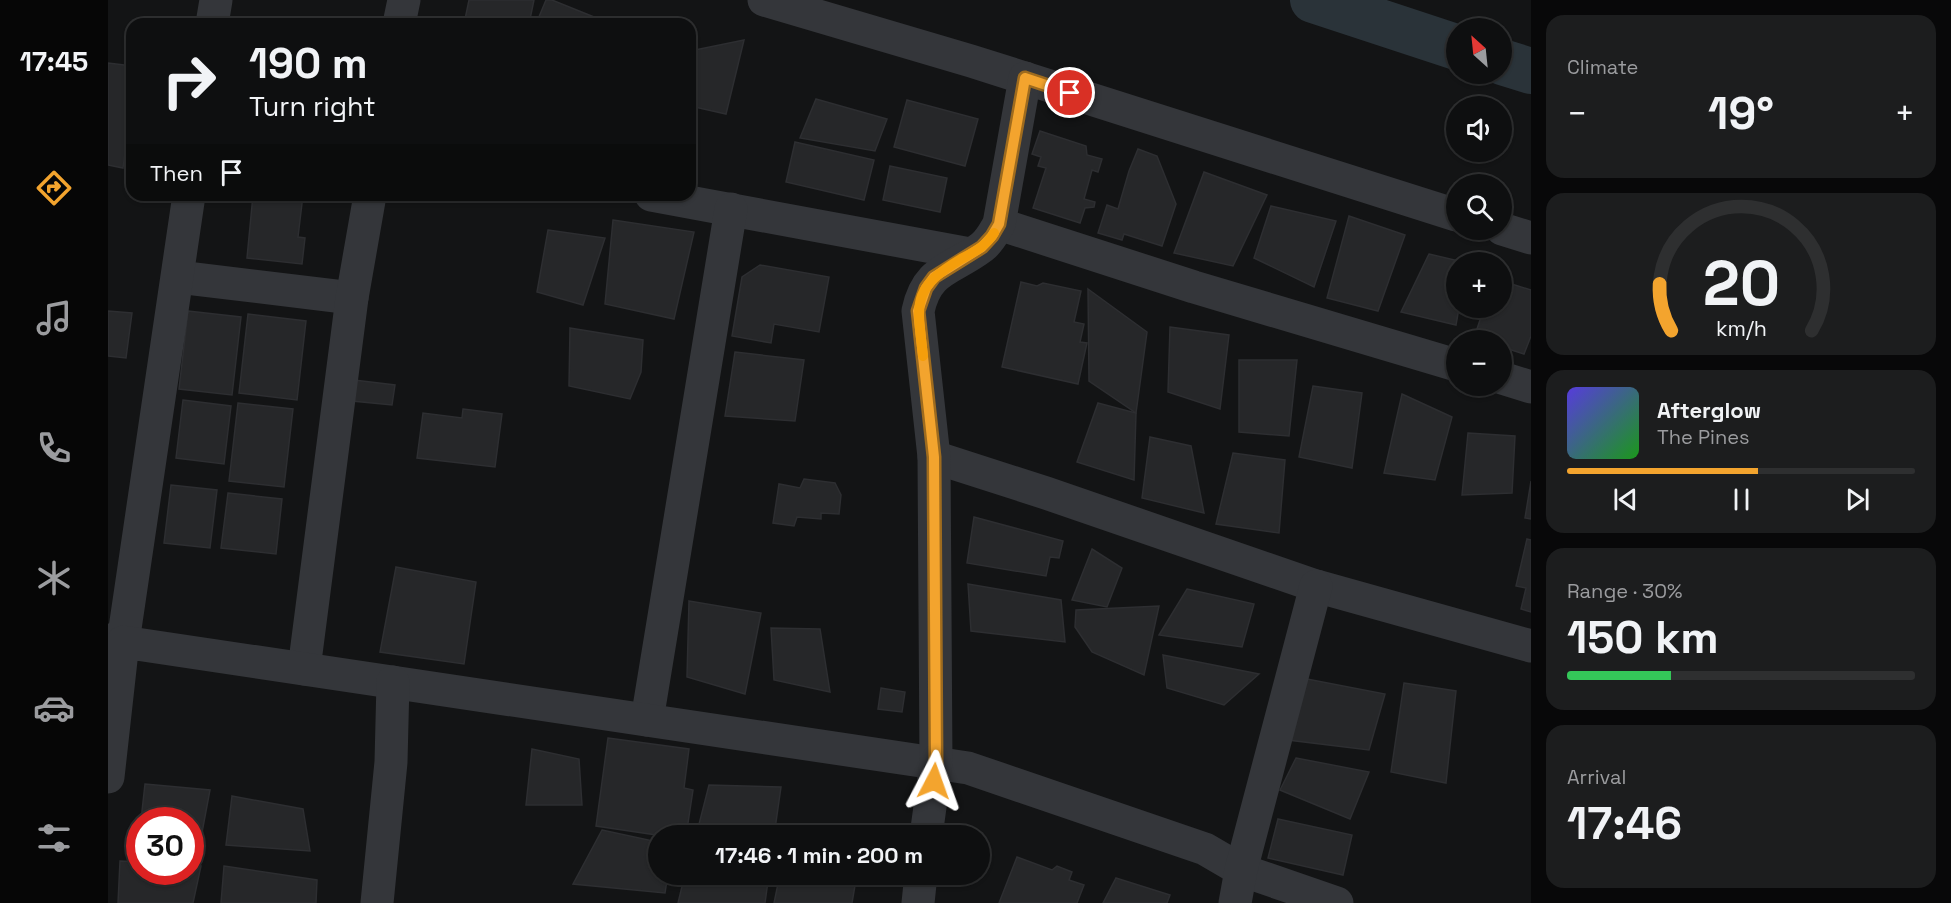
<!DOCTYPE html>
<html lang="en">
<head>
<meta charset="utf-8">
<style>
  :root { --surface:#0e0f10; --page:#1c1d1e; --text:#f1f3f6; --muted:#9b9c9f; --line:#2e2f30; --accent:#f3a42e }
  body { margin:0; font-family:"Space Grotesk",sans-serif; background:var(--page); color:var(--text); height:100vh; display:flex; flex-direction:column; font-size:22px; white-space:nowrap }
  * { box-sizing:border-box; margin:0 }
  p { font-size:20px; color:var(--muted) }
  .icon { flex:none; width:33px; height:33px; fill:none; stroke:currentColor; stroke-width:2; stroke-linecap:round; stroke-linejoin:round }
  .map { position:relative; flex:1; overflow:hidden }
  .details { display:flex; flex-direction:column; gap:15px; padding:15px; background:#080809; width:420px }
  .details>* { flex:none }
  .banner { position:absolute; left:18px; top:18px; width:570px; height:183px; border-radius:18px; box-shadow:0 2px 4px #0004,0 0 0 2px var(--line); background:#0e0f10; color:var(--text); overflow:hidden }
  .needle { width:39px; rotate:333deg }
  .tools { position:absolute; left:1338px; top:18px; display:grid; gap:12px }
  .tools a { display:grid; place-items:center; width:66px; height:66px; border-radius:50%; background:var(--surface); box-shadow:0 2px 4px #0004,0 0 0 2px var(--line); font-size:30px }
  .speed { position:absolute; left:18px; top:807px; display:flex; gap:12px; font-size:30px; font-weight:700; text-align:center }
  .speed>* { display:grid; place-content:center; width:78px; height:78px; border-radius:50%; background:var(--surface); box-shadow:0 2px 4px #0004,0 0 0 2px var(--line); line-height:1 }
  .speed .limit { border:9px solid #d22; background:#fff; color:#111 }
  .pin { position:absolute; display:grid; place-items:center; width:51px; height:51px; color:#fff; margin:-26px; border:3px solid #fff; border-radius:50%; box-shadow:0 2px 6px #0007 }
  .me { position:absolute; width:66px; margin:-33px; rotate:4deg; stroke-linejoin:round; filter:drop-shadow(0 0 4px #0008) }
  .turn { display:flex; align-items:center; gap:21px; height:126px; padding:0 24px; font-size:27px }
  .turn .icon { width:78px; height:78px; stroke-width:2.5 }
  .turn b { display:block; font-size:42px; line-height:51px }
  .then { display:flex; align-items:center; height:57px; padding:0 24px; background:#0003; gap:12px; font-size:22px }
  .big { font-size:45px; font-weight:800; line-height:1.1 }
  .details .widget { flex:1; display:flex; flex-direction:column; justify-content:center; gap:9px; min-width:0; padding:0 21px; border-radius:18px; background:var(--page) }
  .details .dial { align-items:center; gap:0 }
  .dial svg { height:156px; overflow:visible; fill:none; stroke:var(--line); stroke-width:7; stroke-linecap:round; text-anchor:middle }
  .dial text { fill:var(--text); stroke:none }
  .song { display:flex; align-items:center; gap:18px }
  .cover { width:72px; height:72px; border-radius:9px; background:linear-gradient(135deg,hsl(250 70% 55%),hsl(120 70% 35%)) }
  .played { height:6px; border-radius:3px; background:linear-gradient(90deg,var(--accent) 55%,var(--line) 55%) }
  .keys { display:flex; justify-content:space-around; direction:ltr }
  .heat { display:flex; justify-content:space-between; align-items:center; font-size:33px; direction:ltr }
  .charge { height:9px; border-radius:4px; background:linear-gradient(90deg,#34c759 30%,var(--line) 0) }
  .trip { position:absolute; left:540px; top:825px; width:342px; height:60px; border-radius:30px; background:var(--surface); box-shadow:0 2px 4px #0004,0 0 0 2px var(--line); font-weight:800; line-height:60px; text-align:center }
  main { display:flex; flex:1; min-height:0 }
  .tabs { display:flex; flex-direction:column; width:108px; justify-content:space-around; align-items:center; background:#060606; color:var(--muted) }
  .tabs .icon { width:42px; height:42px }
  .tabs .current { color:var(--accent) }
  .tabs b { font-size:27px; color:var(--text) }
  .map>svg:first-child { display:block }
</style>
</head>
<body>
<main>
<nav class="tabs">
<b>17:45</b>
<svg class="icon current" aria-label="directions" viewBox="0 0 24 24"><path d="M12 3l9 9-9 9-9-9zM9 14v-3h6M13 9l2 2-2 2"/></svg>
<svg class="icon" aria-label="music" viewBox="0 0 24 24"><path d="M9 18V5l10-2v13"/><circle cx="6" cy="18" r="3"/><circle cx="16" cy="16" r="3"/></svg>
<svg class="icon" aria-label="phone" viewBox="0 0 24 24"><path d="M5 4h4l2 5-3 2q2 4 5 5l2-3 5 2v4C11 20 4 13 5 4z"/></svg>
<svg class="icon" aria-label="climate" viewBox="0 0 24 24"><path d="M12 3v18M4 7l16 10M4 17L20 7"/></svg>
<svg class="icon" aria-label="car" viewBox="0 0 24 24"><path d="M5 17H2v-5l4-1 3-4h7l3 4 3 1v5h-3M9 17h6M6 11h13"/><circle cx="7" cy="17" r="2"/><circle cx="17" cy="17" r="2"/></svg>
<svg class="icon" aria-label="filters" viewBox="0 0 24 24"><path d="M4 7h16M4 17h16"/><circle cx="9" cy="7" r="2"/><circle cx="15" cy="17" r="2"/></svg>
</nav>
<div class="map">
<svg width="1423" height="903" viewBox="0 0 1423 903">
  <rect width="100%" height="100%" fill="#131415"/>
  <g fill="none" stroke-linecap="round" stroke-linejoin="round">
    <!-- river -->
    <g stroke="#2a3339" stroke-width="46">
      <path d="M1205,0L1348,47"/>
      <path d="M1394,62L1423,71"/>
    </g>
  </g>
  <!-- building -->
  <g fill="#262729" stroke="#2d2e31" stroke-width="1.5">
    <path d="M361,0H426L421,24H356Z"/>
    <path d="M438,0H444L486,17L483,24H428Z"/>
    <path d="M636,40L618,114L582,106V49L587,50Z"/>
    <path d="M0,63L24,66V100L15,168L0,165Z"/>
    <path d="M708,99L779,119L767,151L692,138Z"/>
    <path d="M799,100L870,119L857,166L786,147Z"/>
    <path d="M932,131L978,146L979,155L994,159L990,172L984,170L976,199L987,202L986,207L977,208L972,223L925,208L938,168L930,166L933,157L924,154Z"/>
    <path d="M687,142L766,160L756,200L678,182Z"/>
    <path d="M1030,149L1049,156L1068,204L1054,246L1016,234L1014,240L990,233L999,205L1010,209L1021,171Z"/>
    <path d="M782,166L839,178L832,212L775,200Z"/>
    <path d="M1096,172L1159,195L1125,266L1066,253Z"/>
    <path d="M145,195H195L190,237L197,238L194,264L139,258Z"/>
    <path d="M1163,206L1228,221L1206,287L1146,258Z"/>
    <path d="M1241,216L1297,235L1270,311L1219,298Z"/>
    <path d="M505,220L586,232L566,319L497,304Z"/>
    <path d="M440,230L497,238L475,305L429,292Z"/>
    <path d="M1321,254L1355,262H1348V308H1351L1348,325L1293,312Z"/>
    <path d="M652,265L721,277L711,332L666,324L663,343L624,336L634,277Z"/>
    <path d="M1394,281L1423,290V336L1416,354L1394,347V340H1374L1366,338L1376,308H1394Z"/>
    <path d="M913,282L929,286L935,283L973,291L966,322L976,324L972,342L979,343L970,384L894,367Z"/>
    <path d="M980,289L1039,332L1028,413L981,381Z"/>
    <path d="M0,311L24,313L18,358L0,356Z"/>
    <path d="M80,311L133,317L124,395L71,389Z"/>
    <path d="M140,314L198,321L189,400L131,393Z"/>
    <path d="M1062,327L1121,335L1112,409L1060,392Z"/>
    <path d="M462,328L535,340L533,372L522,399L461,386Z"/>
    <path d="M627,352L696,360L687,421L617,416Z"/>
    <path d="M1131,360H1189L1181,436L1131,432Z"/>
    <path d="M246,380L287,385L284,405L244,401Z"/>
    <path d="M1205,386L1254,393L1244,468L1191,457Z"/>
    <path d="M1294,394L1344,417L1327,480L1276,473Z"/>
    <path d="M75,400L123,406L116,464L68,458Z"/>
    <path d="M130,403L185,409L176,487L121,481Z"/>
    <path d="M990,403L1028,413L1026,480L969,462Z"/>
    <path d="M355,409L394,414L387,467L309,458L315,413L354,418Z"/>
    <path d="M1360,433L1407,436L1404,493L1354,495Z"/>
    <path d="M1042,437L1083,446L1096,513L1034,498Z"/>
    <path d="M1125,453L1177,460L1171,533L1108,524Z"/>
    <path d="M696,479L727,483L733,495L731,514L713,513V519L689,517L686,526L665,523L671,484L692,488Z"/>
    <path d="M1423,481V519L1417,518Z"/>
    <path d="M63,485L109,490L102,548L56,543Z"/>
    <path d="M120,493L174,499L168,554L113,548Z"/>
    <path d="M866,517L955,541L951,558L942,557L938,576L859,563Z"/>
    <path d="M1419,539L1423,540V612L1413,609L1418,588L1408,586Z"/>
    <path d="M984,549L1014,568L999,607L964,600Z"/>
    <path d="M288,567L368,582L356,664L272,652Z"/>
    <path d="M860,584L953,600L957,642L863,631Z"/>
    <path d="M1079,589L1146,604L1134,647L1051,635Z"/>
    <path d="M581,601L653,613L637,694L579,677Z"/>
    <path d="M1051,606L1036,675L984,652L967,627L968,610Z"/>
    <path d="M663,628L712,629L722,692L666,680Z"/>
    <path d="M1055,655L1151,674L1116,705L1059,688Z"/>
    <path d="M1199,679L1277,694L1261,750L1180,740Z"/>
    <path d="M1296,683L1348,691L1338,783L1283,772Z"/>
    <path d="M773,688L797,692L794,712L770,709Z"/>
    <path d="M500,738L581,749L576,788L585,790L578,836H555L488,826Z"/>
    <path d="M424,749L471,759L474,805H418Z"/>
    <path d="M1188,758L1261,772L1242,819L1172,790Z"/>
    <path d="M37,784L102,790L93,838L82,837V820H33Z"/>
    <path d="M601,785L673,787L666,836H588Z"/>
    <path d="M124,796L195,809L202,851L118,845Z"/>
    <path d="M1170,819L1244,835L1235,875L1160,858Z"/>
    <path d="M494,830L550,842V874H560L557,893L465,884Z"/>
    <path d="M909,857L944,870L949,866L964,872L961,880L976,885L969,903H891Z"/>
    <path d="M12,861L32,862V872H82V865L93,866L85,903H10Z"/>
    <path d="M116,866L209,880L208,903H113Z"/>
    <path d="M577,874H661L657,903H570Z"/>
    <path d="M672,874H749L744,903H666Z"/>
    <path d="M1008,878L1062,895L1059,903H995Z"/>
  </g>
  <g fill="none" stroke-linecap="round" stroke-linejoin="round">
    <!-- minor -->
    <g stroke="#34363a" stroke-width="33">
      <path d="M656,0L863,61L1348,215"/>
      <path d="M104,24L108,0"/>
      <path d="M291,24L296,0"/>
      <path d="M543,195L862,254"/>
      <path d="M891,224L1086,287L1348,365"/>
      <path d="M1394,229L1423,238"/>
      <path d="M70,277L244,298"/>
      <path d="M1394,378L1423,387"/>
      <path d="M826,457L938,493L1208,586L1423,646"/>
      <path d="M0,640L15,642L81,195"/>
      <path d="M196,669L244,298L262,195"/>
      <path d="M539,720L623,209"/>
      <path d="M0,777L15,642L860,768L1097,849L1133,870L1229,903"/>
      <path d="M818,836L828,763L826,457L810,311C819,268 844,270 874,247C882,241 886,232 891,224L917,78"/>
      <path d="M269,903L283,762L285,682"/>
      <path d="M810,903L813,874"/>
      <path d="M1127,903L1133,870L1208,586"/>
    </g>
  </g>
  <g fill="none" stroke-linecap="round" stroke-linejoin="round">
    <defs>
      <path id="route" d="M826,781L828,763L826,457L810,311L818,288L826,277L874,247L884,236L891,224L917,78L962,93"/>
    </defs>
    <!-- route casing -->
    <use href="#route" stroke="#9e6b1e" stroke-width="15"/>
    <!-- route -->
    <use href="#route" stroke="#f3a42e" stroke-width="10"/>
    <!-- slow -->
    <path stroke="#f59e0b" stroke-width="10" d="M815,356C809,302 803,289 853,259C866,252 878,246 886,233"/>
  </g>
</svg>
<div class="tools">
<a><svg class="needle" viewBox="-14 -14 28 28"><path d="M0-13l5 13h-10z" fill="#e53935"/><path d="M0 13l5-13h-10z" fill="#9b9c9f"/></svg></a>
<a><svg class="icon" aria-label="sound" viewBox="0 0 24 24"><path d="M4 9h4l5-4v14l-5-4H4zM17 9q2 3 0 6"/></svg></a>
<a><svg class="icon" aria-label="search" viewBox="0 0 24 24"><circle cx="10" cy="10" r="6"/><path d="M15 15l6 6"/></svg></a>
<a>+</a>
<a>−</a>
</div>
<div class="speed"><div class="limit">30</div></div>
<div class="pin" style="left:962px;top:93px;background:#d93025"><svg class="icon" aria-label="arrive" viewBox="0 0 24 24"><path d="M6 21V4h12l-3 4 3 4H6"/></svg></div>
<svg class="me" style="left:826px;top:781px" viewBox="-20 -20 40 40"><path d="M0-17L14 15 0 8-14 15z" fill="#f3a42e" stroke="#fff" stroke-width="4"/></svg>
<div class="trip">17:46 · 1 min · 200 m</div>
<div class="banner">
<div class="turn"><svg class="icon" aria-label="right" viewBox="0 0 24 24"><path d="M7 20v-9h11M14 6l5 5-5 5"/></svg><div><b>190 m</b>Turn right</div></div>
<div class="then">Then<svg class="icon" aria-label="arrive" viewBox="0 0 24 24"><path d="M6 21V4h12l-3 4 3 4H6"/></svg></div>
</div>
</div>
<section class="details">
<div class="widget"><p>Climate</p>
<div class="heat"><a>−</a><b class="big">19°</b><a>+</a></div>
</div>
<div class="widget dial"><svg viewBox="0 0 100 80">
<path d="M14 69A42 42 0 1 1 86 69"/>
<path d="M14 69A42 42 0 0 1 8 45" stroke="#f3a42e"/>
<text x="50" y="56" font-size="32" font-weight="700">20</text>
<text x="50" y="72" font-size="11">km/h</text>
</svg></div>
<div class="widget">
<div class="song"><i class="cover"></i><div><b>Afterglow</b><p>The Pines</p></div></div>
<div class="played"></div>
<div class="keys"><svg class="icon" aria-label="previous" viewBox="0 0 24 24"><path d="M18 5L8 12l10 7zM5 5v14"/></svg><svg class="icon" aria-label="pause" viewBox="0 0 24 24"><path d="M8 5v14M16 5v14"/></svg><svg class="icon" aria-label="next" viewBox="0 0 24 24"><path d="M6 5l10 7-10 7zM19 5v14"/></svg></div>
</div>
<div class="widget"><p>Range · 30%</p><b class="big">150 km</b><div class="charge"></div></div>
<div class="widget"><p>Arrival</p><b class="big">17:46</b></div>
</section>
</main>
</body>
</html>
